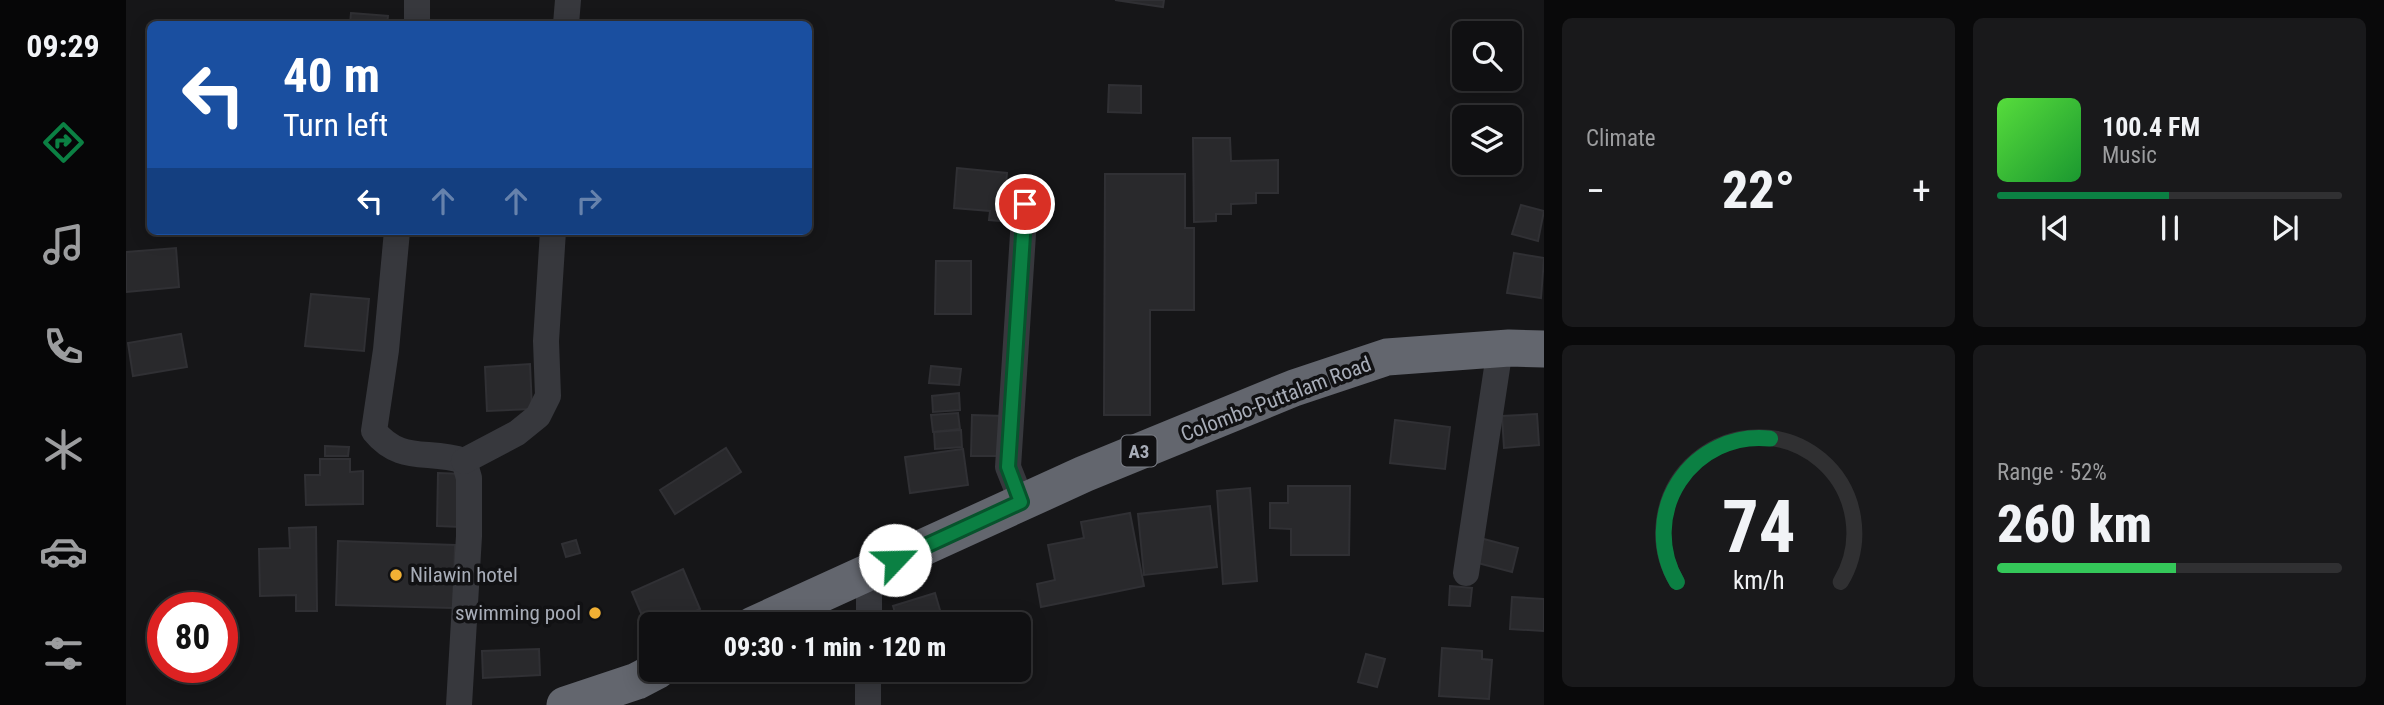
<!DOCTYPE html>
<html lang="en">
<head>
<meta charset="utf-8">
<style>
  :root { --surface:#101012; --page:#19191b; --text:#f1f3f6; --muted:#9c9d9f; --line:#303032; --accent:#0b8043 }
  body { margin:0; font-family:"Roboto Condensed",sans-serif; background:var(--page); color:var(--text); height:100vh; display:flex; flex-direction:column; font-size:26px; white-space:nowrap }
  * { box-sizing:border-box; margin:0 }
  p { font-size:23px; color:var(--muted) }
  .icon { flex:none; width:38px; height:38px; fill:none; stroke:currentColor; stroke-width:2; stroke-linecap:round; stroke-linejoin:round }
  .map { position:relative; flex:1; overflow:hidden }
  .sheet { display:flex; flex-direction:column; gap:18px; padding:18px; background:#09090a; width:840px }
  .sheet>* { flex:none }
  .banner { position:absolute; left:21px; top:21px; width:665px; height:214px; border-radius:10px; box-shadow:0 4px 18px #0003,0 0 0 2px var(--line); background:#1a4fa0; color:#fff; overflow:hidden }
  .controls { position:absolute; left:1326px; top:21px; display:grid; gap:14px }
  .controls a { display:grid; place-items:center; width:70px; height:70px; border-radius:10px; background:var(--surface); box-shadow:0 4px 18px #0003,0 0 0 2px var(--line); font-size:35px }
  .speed { position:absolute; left:21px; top:592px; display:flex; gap:14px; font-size:35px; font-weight:700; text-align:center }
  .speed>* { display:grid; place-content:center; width:91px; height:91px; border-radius:50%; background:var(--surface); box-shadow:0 4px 18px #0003,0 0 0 2px var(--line); line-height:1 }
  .speed .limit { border:10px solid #d22; background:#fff; color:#111 }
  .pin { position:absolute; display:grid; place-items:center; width:60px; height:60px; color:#fff; margin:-30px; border:4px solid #fff; border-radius:50%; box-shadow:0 2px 7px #0007 }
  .me { position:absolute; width:77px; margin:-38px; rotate:66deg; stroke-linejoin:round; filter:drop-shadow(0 0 5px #0008) }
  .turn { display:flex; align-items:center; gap:24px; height:147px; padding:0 21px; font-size:32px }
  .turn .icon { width:91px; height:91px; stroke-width:2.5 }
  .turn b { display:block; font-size:49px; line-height:60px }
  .lanes { display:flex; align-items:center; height:66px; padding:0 21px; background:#0003; justify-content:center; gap:35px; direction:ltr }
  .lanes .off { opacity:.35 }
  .big { font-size:52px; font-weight:800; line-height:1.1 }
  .sheet .widget { flex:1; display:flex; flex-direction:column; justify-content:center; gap:10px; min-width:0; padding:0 24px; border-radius:10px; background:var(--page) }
  .sheet .dial { align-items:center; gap:0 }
  .dial svg { height:182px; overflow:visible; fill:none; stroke:var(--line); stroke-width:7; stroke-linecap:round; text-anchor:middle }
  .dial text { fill:var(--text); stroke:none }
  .song { display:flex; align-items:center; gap:21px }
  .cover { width:84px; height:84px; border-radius:10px; background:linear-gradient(135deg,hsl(110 70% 55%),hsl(130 70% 35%)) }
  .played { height:7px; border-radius:4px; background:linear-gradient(90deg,var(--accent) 50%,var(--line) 50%) }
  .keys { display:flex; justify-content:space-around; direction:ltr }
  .heat { display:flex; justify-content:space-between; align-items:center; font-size:38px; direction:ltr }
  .charge { height:10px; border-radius:5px; background:linear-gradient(90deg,#34c759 52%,var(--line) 0) }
  .sheet .tiles { flex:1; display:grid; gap:18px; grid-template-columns:repeat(2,1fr) }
  .trip { position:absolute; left:513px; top:612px; width:392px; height:70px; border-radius:10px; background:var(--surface); box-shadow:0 4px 18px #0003,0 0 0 2px var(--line); font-weight:800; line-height:70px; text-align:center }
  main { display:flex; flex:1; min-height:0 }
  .tab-bar { display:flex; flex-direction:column; width:126px; justify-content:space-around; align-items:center; background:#060607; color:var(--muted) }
  .tab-bar .icon { width:49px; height:49px }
  .tab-bar .selected { color:var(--accent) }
  .tab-bar b { font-size:32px; color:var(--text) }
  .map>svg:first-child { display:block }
</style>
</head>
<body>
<main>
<nav class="tab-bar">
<b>09:29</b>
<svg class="icon selected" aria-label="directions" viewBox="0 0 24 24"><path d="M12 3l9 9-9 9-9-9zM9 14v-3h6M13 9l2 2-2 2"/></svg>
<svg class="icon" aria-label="music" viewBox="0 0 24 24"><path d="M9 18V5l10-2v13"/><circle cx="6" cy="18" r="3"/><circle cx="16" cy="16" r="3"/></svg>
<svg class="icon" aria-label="phone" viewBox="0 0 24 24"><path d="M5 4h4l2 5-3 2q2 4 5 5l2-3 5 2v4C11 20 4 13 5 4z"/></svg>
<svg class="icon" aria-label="climate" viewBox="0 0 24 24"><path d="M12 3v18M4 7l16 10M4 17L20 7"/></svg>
<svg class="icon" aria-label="car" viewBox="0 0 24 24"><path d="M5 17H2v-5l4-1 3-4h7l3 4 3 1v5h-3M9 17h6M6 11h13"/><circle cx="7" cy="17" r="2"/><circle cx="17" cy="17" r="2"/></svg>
<svg class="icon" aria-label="filters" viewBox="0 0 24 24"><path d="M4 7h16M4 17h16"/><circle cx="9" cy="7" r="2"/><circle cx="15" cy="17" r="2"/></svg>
</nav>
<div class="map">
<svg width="1418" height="705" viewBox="0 0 1418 705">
  <rect width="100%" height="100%" fill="#161618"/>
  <!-- building -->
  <g fill="#29292c" stroke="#303034" stroke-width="2">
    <path d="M989,0H1038L1037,7Z"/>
    <path d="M225,13L262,16L261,24H224Z"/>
    <path d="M983,85L1015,86V113L982,112Z"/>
    <path d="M1067,138H1104L1105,161L1152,160V193H1130V203L1105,204V214H1090V221L1068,222Z"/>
    <path d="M831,168L881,173L880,184L890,185L886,222L863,220L864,211L828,208Z"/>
    <path d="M979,174H1059V228H1068V310H1024V415H978Z"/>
    <path d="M1395,205L1418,211L1412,241L1386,234Z"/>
    <path d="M50,248L53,287L0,292V252Z"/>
    <path d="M1388,253L1418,258L1415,298L1381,293Z"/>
    <path d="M810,261H845V314H809Z"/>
    <path d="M185,294L243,299L238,351L179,346Z"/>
    <path d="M55,334L61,367L7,376L2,343Z"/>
    <path d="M404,364L406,409L361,411L359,367Z"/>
    <path d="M805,366L835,369L833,385L803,383Z"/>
    <path d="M833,393L834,410L807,412L806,396Z"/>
    <path d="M832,413L834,429L807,432L805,415Z"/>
    <path d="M1411,414L1413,445L1378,448L1376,416Z"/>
    <path d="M846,415L879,416V456H845Z"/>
    <path d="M1269,420L1324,427L1319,469L1264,463Z"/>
    <path d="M835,430L836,447L809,449L808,432Z"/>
    <path d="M199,446L223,447L222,456H199Z"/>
    <path d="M600,448L615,472L549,514L534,490Z"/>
    <path d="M837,449L842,485L784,493L779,457Z"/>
    <path d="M194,459H224V472L237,471V504L180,505L179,475H194Z"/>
    <path d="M312,473L338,474L336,527L311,526Z"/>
    <path d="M1162,486H1224L1223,555H1165V529L1144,528V503H1162Z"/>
    <path d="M1124,488L1131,581L1097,584L1091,491Z"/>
    <path d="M1084,506L1091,567L1018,575L1012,514Z"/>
    <path d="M1004,513L1018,586L915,607L911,584L929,580L922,545L958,538L955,522Z"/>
    <path d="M190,527L191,611H170V595L134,596L133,549L164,548L163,528Z"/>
    <path d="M1354,538L1392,548L1386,572L1348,562Z"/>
    <path d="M450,540L454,553L440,557L436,544Z"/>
    <path d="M212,541L329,545L327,608L210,605Z"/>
    <path d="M557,569L574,609L539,625H525L523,632L506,592Z"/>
    <path d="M1324,586L1346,588L1344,606L1323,605Z"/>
    <path d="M809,593L818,624L773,625L767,606Z"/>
    <path d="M1386,597L1418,599V631L1384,629Z"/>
    <path d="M1316,648L1356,651V659L1366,660L1363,699L1313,696Z"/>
    <path d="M413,649L414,675L357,678L356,651Z"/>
    <path d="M1240,654L1259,659L1251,687L1232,682Z"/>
    <rect x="693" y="670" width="21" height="12"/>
  </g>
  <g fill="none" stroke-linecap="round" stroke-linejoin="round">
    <!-- minor -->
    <g stroke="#37383d" stroke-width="26">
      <path d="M291,24V0"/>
      <path d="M440,24L442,0"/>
      <path d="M271,231L260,350L248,431C275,464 301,449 338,461L343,478V536L333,705"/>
      <path d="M338,461L391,433L412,416L422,396L420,341L427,231"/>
      <path d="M896,502L882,467L899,203"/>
      <path d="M1340,573L1374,348"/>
      <path d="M743,625V571"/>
      <path d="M742,705V670"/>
    </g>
    <!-- highway -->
    <g stroke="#63666e" stroke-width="37">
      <path d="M627,625L958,474L1168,388L1261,357L1383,348L1418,349"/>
      <path d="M439,705L511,681L532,670"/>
    </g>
  </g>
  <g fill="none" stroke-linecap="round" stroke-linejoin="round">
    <defs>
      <path id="route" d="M769,560L895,502L882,467L899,204"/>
    </defs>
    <!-- route casing -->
    <use href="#route" stroke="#07532c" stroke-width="18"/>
    <!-- route -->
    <use href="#route" stroke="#0b8043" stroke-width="12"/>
  </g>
  <!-- markers -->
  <g fill="#f2b134" stroke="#111113" stroke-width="2.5">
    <circle cx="270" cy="575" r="7"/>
    <circle cx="469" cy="613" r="7"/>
  </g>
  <g text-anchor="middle" stroke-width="7" stroke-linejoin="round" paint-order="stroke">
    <!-- shield labels -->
    <rect fill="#111113" stroke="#7b7e86" stroke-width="2" x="995.5" y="435.5" width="35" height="31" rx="5"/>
    <g font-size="19" font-weight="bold" fill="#a8adb8">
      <text x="1013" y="458">A3</text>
    </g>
    <!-- street labels -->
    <g font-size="21" fill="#a8adb8" stroke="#111113">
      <text transform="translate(1150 399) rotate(-21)" y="7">Colombo-Puttalam Road</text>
    </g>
    <!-- poi labels -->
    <g font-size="21" fill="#a8adb8" stroke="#111113" text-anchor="start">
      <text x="284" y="582">Nilawin hotel</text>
      <text x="455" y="620" text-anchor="end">swimming pool</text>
    </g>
  </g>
</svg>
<div class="controls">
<a><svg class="icon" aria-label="search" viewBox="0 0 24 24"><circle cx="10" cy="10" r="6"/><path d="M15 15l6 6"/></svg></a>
<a><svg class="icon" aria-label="layers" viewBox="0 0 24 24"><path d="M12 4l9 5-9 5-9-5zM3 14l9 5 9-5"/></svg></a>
</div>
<div class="speed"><div class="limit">80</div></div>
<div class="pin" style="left:899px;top:204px;background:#d93025"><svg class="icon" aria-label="arrive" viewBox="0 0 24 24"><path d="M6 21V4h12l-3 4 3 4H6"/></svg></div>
<svg class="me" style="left:769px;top:560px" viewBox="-20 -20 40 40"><circle r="19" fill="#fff"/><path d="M0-13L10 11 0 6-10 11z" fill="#0b8043"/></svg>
<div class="trip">09:30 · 1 min · 120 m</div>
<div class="banner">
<div class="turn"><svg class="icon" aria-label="left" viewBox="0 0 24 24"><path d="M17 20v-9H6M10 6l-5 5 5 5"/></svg><div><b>40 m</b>Turn left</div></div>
<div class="lanes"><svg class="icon" aria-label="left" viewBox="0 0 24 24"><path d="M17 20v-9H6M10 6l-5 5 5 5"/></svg><svg class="icon off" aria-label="ahead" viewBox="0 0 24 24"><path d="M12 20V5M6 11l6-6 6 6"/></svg><svg class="icon off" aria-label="ahead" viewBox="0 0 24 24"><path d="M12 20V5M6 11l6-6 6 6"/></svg><svg class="icon off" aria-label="right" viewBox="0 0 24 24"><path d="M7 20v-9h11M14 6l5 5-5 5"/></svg></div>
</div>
</div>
<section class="sheet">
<div class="tiles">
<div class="widget"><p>Climate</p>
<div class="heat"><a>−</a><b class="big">22°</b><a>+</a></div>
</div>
<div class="widget">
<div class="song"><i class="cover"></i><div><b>100.4 FM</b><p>Music</p></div></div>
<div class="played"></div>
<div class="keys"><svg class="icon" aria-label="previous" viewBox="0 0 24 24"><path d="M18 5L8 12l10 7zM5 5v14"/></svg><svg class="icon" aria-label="pause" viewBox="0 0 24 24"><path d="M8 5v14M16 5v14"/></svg><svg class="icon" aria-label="next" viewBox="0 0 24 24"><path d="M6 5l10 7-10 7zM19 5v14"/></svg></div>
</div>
<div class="widget dial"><svg viewBox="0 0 100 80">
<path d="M14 69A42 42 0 1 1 86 69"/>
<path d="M14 69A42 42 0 0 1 55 6" stroke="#0b8043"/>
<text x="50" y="56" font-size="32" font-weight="700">74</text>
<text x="50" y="72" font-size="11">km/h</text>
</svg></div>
<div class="widget"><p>Range · 52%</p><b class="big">260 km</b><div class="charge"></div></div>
</div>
</section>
</main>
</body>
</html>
